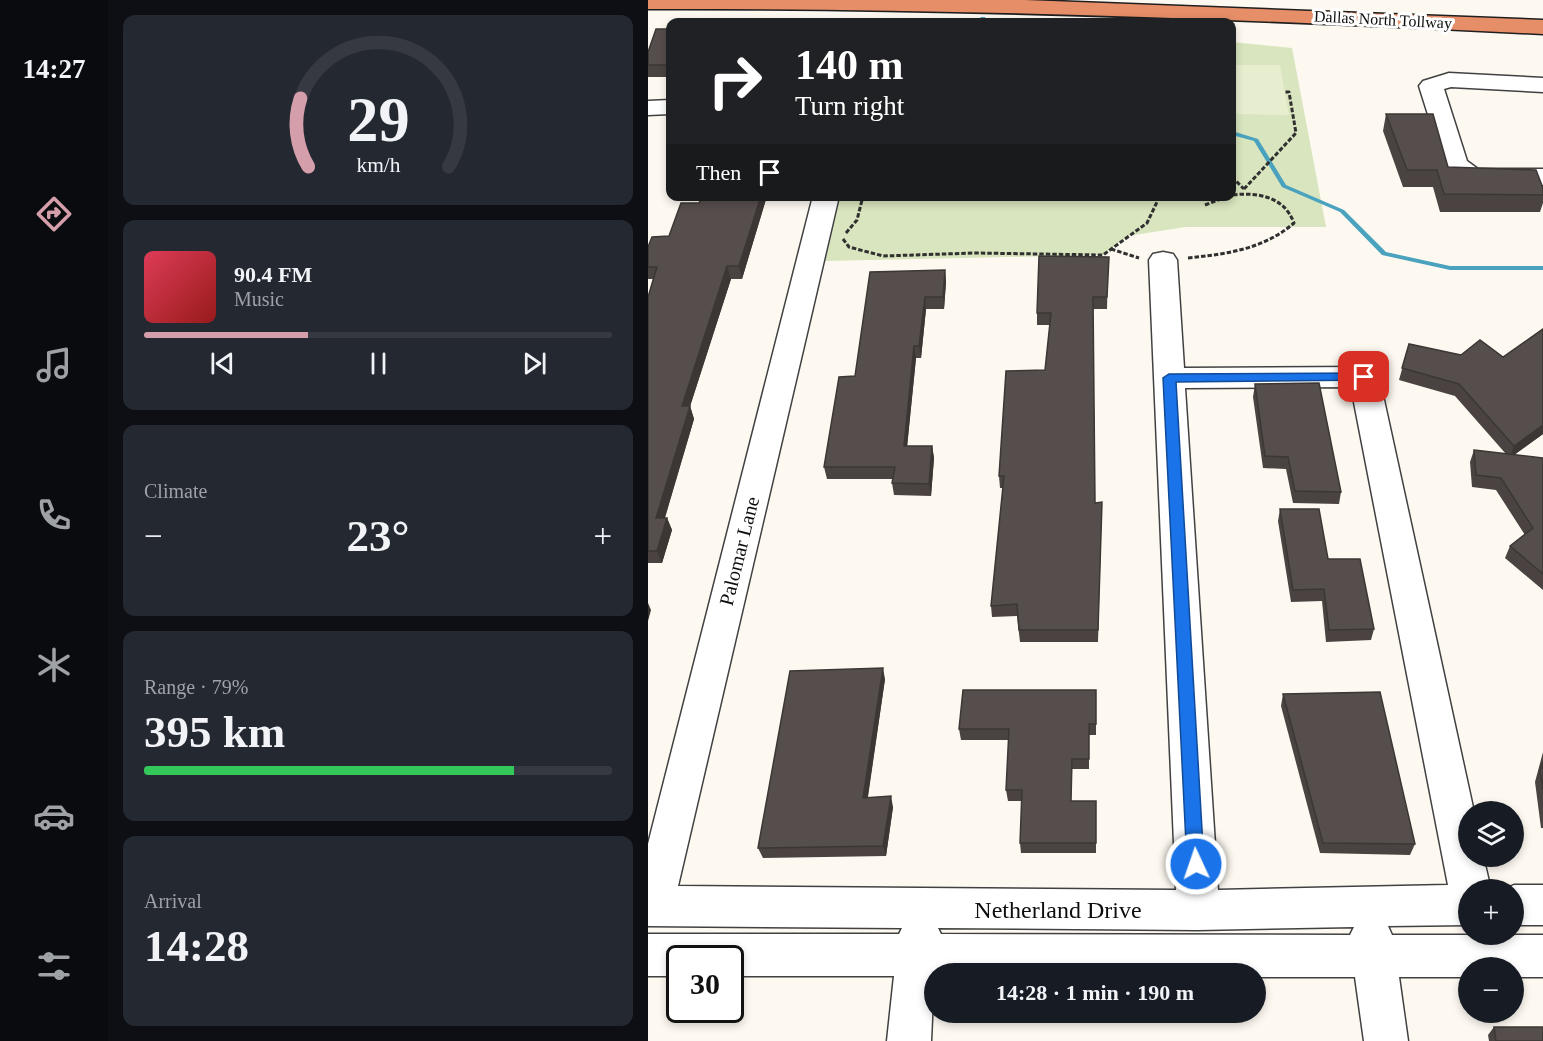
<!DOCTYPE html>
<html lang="en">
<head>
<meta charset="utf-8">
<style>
  :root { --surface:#171b24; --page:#242831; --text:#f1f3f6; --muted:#9ea1a6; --line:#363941; --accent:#d49eaa }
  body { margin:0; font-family:"Times New Roman",serif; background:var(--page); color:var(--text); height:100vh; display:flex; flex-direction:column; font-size:22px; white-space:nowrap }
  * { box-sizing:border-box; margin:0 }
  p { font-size:20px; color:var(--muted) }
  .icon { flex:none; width:33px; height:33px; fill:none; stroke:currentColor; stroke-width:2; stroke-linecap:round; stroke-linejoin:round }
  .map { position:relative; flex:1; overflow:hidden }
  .details { display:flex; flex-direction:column; gap:15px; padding:15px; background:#0d0f14; width:540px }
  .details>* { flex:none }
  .banner { position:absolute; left:18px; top:18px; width:570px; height:183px; border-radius:12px; box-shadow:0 3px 9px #0003; background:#202124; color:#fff; overflow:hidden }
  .tools { position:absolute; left:810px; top:801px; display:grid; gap:12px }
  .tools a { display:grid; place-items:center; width:66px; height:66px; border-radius:50%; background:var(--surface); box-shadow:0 3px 9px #0003; font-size:30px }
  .speed { position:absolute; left:18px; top:945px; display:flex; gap:12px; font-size:30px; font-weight:700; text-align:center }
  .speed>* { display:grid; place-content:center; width:78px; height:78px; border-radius:50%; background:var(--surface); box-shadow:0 3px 9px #0003; line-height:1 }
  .speed .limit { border:3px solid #111; border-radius:9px; background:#fff; color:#111 }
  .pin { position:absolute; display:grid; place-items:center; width:51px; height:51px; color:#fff; margin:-26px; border-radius:12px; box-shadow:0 3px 9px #0006 }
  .me { position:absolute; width:66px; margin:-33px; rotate:357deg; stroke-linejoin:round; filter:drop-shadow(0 0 4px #0008) }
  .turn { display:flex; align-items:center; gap:21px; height:126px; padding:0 30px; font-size:27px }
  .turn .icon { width:78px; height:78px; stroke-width:2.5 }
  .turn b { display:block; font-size:42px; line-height:51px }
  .then { display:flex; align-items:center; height:57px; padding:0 30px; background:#0003; gap:12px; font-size:22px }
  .big { font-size:45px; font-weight:700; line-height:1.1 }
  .details .tile { flex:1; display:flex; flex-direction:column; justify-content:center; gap:9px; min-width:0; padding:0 21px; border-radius:12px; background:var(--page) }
  .details .dial { align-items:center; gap:0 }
  .dial svg { height:156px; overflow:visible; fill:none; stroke:var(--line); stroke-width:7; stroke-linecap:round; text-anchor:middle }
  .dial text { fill:var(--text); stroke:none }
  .song { display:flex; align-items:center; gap:18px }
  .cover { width:72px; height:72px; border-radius:9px; background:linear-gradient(135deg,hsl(350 70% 55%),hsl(0 70% 35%)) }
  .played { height:6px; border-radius:3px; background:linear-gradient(90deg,var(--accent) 35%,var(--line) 35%) }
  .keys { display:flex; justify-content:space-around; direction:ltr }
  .heat { display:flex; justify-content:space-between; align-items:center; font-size:33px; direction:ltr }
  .charge { height:9px; border-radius:4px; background:linear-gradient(90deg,#34c759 79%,var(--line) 0) }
  .trip { position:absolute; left:276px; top:963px; width:342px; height:60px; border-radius:30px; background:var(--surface); box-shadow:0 3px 9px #0003; font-weight:700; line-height:60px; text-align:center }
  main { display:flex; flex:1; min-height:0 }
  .menu { display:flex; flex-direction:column; width:108px; justify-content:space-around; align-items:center; background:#090b0e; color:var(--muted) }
  .menu .icon { width:42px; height:42px }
  .menu .on { color:var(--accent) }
  .menu b { font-size:27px; color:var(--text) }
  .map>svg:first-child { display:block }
</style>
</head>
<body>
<main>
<nav class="menu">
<b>14:27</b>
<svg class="icon on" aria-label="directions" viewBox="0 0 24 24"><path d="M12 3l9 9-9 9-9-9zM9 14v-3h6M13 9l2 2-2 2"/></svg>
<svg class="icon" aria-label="music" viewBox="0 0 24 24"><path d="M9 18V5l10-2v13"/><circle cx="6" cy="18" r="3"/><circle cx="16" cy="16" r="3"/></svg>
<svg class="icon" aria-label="phone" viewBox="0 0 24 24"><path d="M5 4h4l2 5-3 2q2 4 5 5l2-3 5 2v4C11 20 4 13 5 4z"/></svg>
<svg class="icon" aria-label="climate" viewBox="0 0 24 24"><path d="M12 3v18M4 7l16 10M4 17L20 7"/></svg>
<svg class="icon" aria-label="car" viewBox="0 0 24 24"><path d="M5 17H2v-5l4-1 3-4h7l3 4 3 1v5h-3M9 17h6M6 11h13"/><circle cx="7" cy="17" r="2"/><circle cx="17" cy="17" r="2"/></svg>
<svg class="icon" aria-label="filters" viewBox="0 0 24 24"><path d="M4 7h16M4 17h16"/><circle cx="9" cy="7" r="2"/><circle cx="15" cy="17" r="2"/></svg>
</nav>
<section class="details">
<div class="tile dial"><svg viewBox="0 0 100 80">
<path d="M14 69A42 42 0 1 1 86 69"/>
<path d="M14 69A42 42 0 0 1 10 34" stroke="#d49eaa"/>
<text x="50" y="56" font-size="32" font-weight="700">29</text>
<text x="50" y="72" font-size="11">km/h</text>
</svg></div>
<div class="tile">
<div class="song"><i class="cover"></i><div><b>90.4 FM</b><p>Music</p></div></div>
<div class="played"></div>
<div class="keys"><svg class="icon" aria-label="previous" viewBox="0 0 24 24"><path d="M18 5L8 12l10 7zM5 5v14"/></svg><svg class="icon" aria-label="pause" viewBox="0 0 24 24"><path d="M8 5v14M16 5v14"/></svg><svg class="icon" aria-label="next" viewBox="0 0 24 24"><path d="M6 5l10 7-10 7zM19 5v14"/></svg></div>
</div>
<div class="tile"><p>Climate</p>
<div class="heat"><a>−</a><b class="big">23°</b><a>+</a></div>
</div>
<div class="tile"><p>Range · 79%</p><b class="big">395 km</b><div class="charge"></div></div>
<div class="tile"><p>Arrival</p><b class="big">14:28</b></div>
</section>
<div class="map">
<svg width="895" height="1041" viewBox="0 0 895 1041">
  <rect width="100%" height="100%" fill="#fdf9f1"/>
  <!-- green -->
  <path fill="#d8e5be" d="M584,42L644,48L678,227H537L480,236L455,255L177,261L192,197L584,196Z"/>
  <!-- pitch -->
  <path fill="#e7edcf" d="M584,65H632L641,115L584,114Z"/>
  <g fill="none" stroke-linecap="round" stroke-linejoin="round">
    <!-- stream -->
    <g fill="#4aa2bf" fill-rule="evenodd">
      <path d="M333,17H337L339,22H335L332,18Z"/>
      <path d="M584,131L610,139L638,185L696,210L738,252L802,266H895V270H802L734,255L692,212L634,187L606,141L584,135Z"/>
    </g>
    <defs>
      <g id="minor">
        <path d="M801,73L895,78V92L803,87L796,89L819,161L830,169H895V185L824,184C813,181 802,175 796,165L771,86L775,81Z"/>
        <path d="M22,100V114L0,115V101Z"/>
        <path d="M165,196H191L30,886L528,890L501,260L505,254L515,252L525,254L529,260L536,368L716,367L727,370L731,377L826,812H820V856H835L843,890H820V925L740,926L744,935H895V977H866V968H820V977H751L760,1041H716L707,977H608V974H286L283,1041H239L246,976H82V958H32V976H0V934H251L254,928L0,926V844ZM703,387L800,885L570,890L537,388ZM706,927L702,935L293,934L290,928L550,930Z"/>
        <path d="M866,885H895V925H866V890H855Z"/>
      </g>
      <path id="highway" d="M0,0H377L895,20V34C597,19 299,8 0,9Z"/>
    </defs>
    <!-- minor casing -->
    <use href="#minor" stroke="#414141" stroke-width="3"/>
    <!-- highway casing -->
    <use href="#highway" stroke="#1f1f1f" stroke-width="3"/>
    <!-- path -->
    <g stroke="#303030" stroke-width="3" stroke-dasharray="4.5 2" stroke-linecap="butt">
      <path d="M584,177L596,189"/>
      <path d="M596,189L648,133L641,92H637"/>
      <path d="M557,205L581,196"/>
      <path d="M198,233L209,220L215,196"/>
      <path d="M195,239L201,247L235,256L327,253L455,255L499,223L509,202L507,196"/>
      <path d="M463,249L491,258"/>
      <path d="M540,258C579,254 616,249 646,223C636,196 609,192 584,195"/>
    </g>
    <!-- minor -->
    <use href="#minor" fill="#fff" fill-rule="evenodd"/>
    <!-- highway -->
    <use href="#highway" fill="#e58e68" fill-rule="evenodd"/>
  </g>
  <!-- wall -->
  <g fill="#4a4341">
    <path d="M22,29V77H0V52Z"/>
    <path d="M738,114L800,167L895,195V203L892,212H792L785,187H755L735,131Z"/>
    <path d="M119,196L94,279H83L42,406L46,419L17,518H19L24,530L14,563H0V297L5,279H0V247L21,236L51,203Z"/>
    <path d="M460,269L459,309H445L447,503L454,502L450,642H372L369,616L344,617L343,606L355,488H352L351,476L397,370L402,325H389V313Z"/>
    <path d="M297,270L298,282L296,309H278L273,358H268L259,446H284L286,458L283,496L246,495L244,483L245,479H179L176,467L207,376Z"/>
    <path d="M895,329V434L866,455L895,458V590L857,558L862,546L877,535L848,490L824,487L822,462L826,450L858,454L807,396L751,380L761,344L813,355L855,357Z"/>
    <path d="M607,384L693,492L691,504L645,503L638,469L615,468L605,397Z"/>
    <path d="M632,509L680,559L726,629L723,640L678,642L674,601L643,602L630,521Z"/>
    <path d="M237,679L220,797L245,807L238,856L115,858L110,848Z"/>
    <path d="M448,690V735H441V769H424L423,801H448V853H373L372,843L374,801H360L358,790L361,740H313L311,729Z"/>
    <path d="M635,694L767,844L762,855L672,853L633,706Z"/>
    <path d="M895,752V828H893L887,782Z"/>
    <path d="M846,1027L895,1041H841L840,1035Z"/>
  </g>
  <!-- shaded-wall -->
  <g fill="#3c3735">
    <path d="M113,196H119L94,279L91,266Z"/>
    <path d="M79,266L83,279L38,419L34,406Z"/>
    <path d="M297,270L298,282L296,309L295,297Z"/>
    <path d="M277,297L278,309L273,358L271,346Z"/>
    <path d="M266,346L268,358L258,458L256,446Z"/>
    <path d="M42,406L46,419L13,530L8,518Z"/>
    <path d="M895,425V434L862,458L866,446Z"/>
    <path d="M284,446L286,458L283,496L281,484Z"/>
    <path d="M19,518L24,530L14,563L9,551Z"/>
    <path d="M0,603L3,610L0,621Z"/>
    <path d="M235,668L237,679L218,808L215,798Z"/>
    <path d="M243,796L245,807L238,856L235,846Z"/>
  </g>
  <!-- building -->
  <g fill="#564e4c" stroke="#3c3735" stroke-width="1.5">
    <path d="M8,29H22V65H0V52Z"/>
    <path d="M738,114H785L800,167L888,170L895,188V195L796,194L789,170H759Z"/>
    <path d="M54,196H113L91,266H79L34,406H42L8,518H19L9,551H0V297L9,267H0V247L4,237L21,236L33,203H51Z"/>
    <path d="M391,256L461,257L459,297H445L447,503L454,502L450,630H371L369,604L343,606L356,476H351L358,371L397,370L403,313H389Z"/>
    <path d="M297,270L295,297H277L271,346H266L256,446H284L281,484L244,483L247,467H176L191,377L207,376L222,272Z"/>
    <path d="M895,329V425L866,446L811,384L754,368L761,344L813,355L832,340L855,357Z"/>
    <path d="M671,383L693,492L647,491L640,457L617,456L607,384Z"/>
    <path d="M826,450L895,458V574L862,546L885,528L853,478L828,475Z"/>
    <path d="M632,509H671L680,559H712L726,629L681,630L676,589L645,590Z"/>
    <path d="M235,668L215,798L243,796L235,846L110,848L142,671Z"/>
    <path d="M315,690H448V724H441V759H424L423,801H448V843H372L374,790H358L361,729H311Z"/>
    <path d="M732,692L767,844L675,843L635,694Z"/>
    <path d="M895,762V789L892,771Z"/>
    <path d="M846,1027H895V1041H848Z"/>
  </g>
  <!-- route -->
  <path fill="#1a73e8" stroke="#114b97" stroke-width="1.5" d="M716,373L723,377L721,380L528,382L556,864L554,869L548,872L542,869L539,864L515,378L521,374Z"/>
  <g text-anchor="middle" stroke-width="6" stroke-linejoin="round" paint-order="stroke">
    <!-- far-street labels -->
    <g font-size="16" fill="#0e0e0e" stroke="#fff">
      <text transform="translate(735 19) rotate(3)" y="6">Dallas North Tollway</text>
    </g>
    <!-- street labels -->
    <g font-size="20" fill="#0e0e0e" stroke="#fff">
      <text transform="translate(91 551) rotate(-76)" y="7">Palomar Lane</text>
    </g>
    <!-- near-street labels -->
    <g font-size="24" fill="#0e0e0e" stroke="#fff">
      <text x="410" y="918">Netherland Drive</text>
    </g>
  </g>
</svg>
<div class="tools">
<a><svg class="icon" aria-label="layers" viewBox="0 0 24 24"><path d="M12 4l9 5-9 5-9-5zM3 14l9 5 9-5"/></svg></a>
<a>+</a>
<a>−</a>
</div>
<div class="speed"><div class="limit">30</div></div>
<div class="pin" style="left:716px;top:377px;background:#d93025"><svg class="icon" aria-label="arrive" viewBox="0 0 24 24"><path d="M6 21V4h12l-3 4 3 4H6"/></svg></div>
<svg class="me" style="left:548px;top:864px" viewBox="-20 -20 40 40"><circle r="17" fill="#1a73e8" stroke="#fff" stroke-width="3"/><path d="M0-11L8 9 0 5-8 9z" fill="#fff"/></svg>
<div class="trip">14:28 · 1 min · 190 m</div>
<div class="banner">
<div class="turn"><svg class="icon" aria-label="right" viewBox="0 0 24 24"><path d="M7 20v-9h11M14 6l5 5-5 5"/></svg><div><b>140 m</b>Turn right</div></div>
<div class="then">Then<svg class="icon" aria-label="arrive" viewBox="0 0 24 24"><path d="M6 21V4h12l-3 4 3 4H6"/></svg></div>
</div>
</div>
</main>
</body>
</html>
